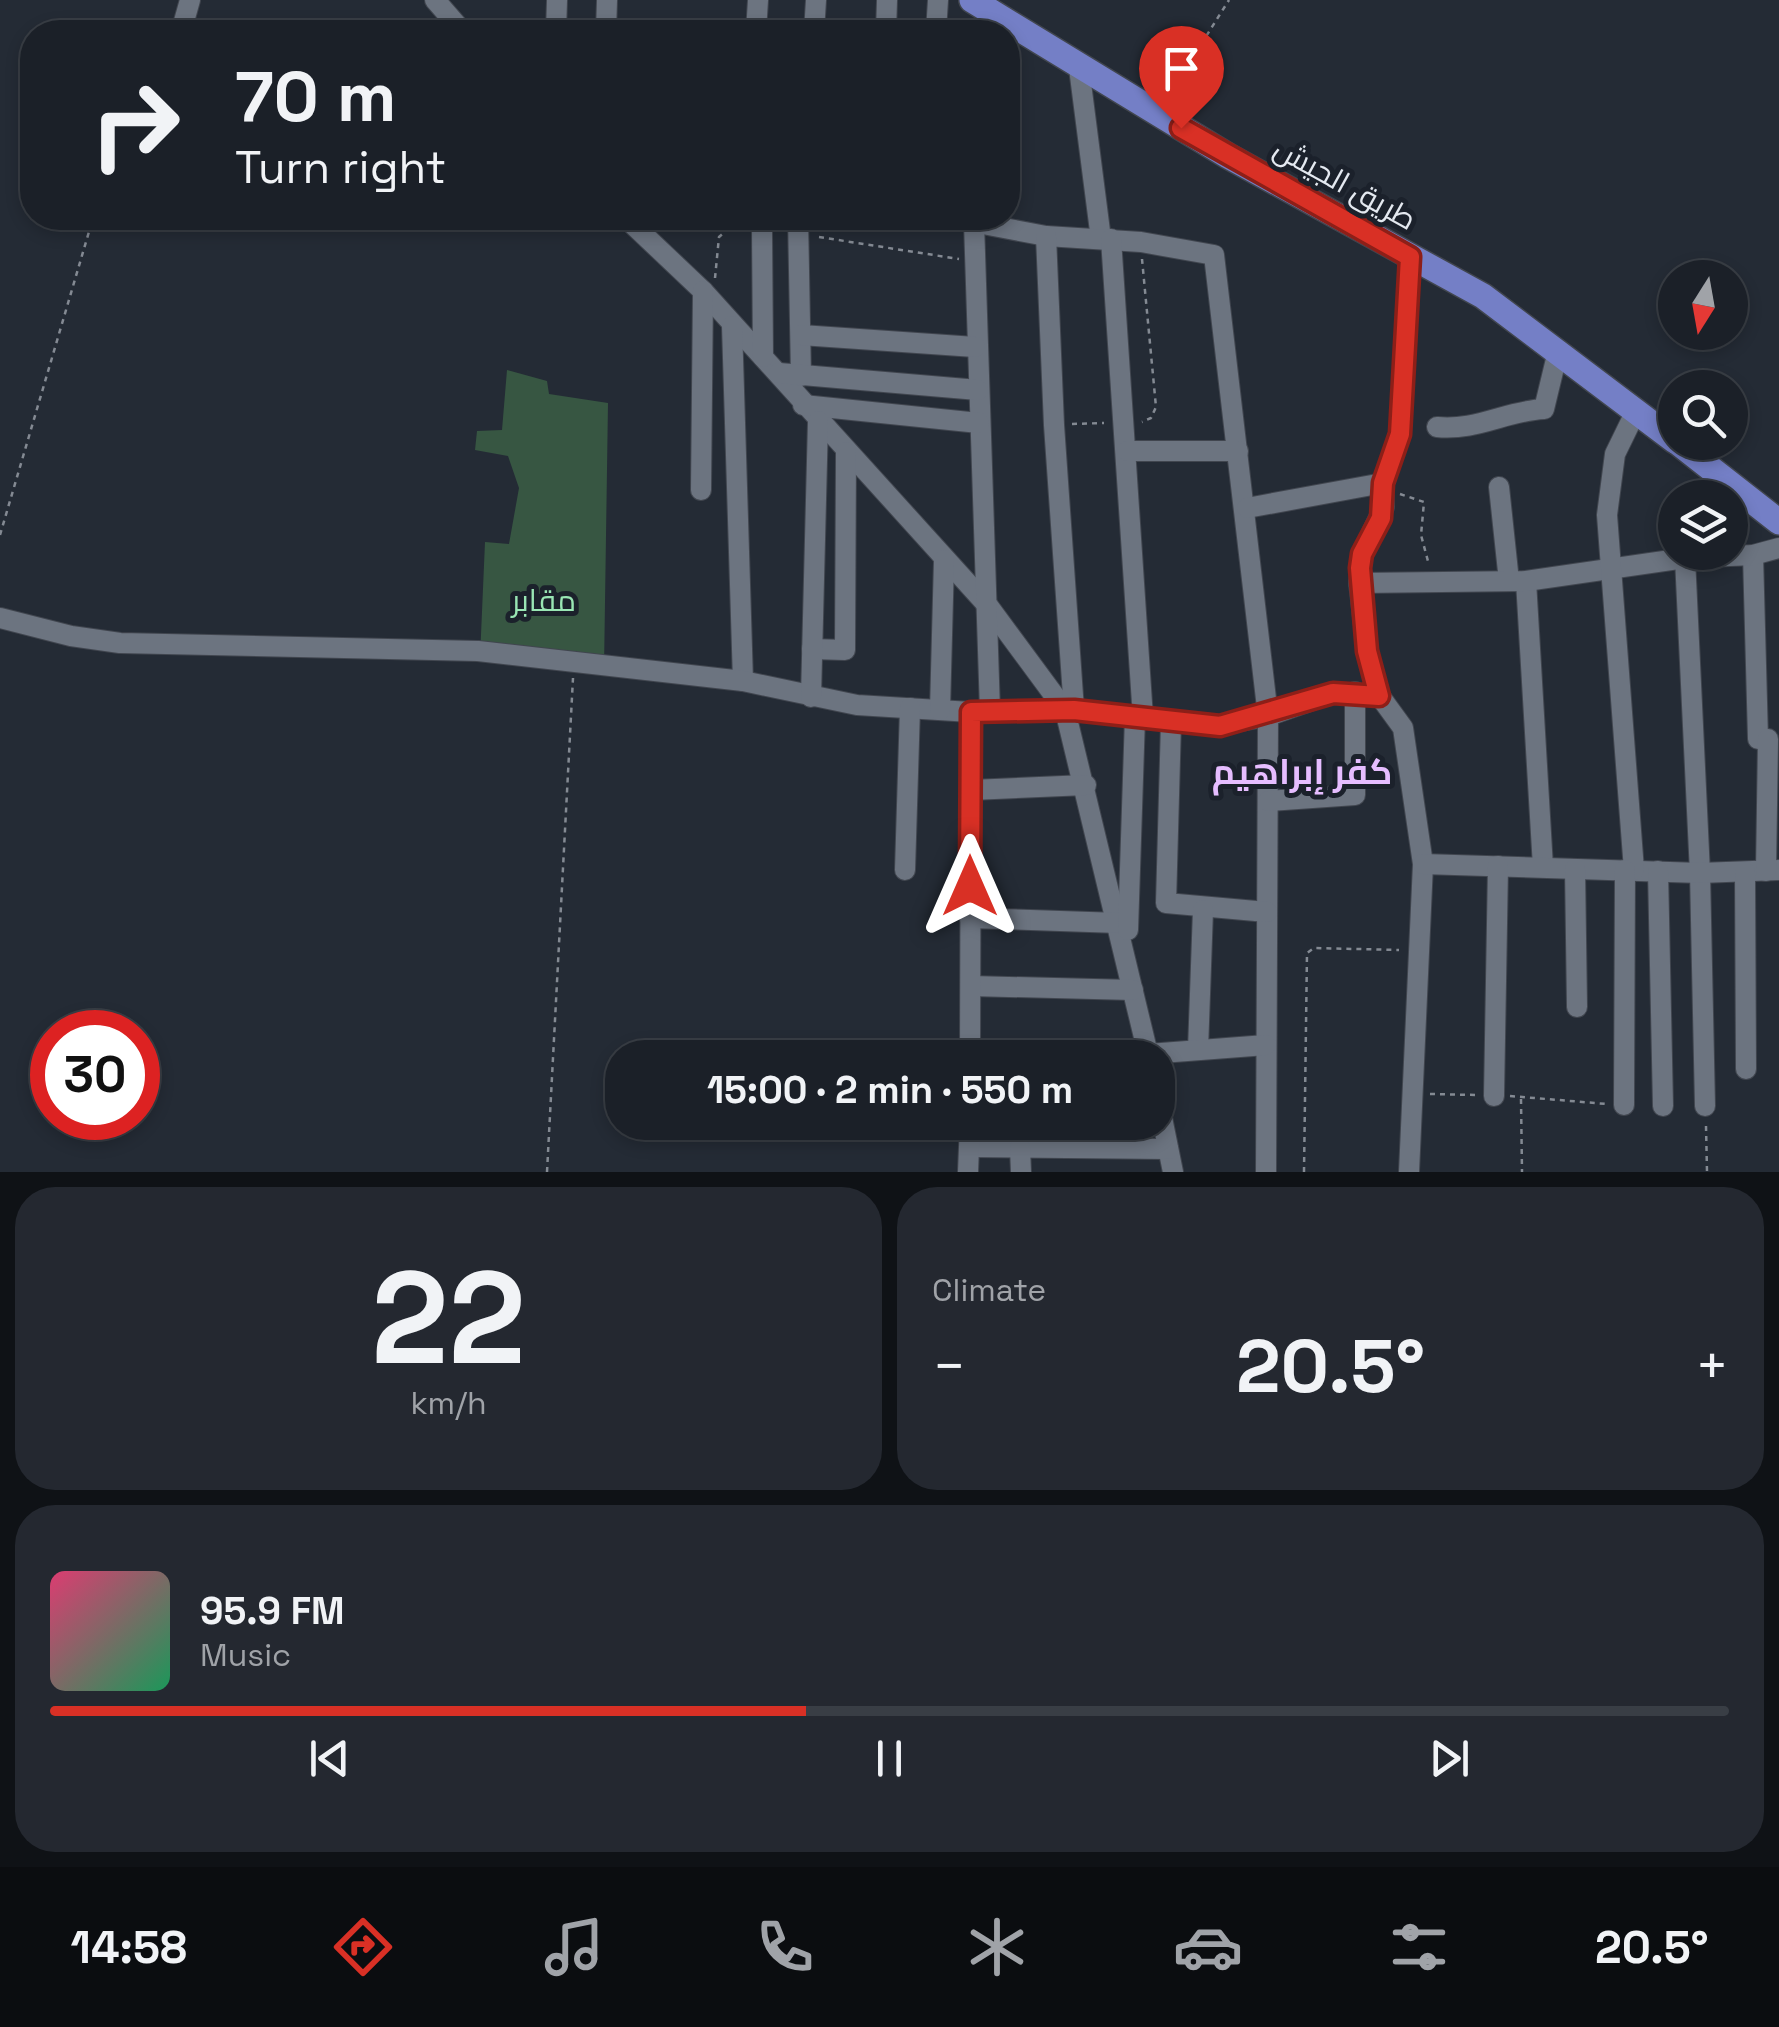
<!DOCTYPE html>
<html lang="en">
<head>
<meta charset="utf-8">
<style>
  :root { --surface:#1b2028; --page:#242830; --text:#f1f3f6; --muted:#a0a3a8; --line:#393e45; --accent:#d93025 }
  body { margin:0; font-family:"Space Grotesk",Cairo,sans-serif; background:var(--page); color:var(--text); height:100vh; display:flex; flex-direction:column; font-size:38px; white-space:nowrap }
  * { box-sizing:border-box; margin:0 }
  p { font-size:32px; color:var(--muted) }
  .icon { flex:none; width:55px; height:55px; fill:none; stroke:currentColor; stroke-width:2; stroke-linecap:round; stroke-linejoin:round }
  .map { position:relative; height:1172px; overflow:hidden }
  .drawer { display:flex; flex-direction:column; gap:15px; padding:15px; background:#0f1216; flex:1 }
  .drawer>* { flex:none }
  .guide { position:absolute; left:20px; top:20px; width:1000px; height:210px; border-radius:40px; box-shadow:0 5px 15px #0003,0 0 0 2px var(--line); background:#1b2028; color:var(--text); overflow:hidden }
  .needle { width:65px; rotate:191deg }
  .tools { position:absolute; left:1658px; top:260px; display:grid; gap:20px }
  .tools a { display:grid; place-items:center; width:90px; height:90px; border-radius:50%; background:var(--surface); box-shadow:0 5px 15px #0003,0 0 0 2px var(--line); font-size:50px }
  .speed { position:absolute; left:30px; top:1010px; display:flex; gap:20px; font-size:50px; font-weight:700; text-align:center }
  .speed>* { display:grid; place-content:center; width:130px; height:130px; border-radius:50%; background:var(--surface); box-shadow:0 5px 15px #0003,0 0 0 2px var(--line); line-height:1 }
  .speed .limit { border:15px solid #d22; background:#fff; color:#111 }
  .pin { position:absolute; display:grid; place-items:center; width:85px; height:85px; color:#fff; margin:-102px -42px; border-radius:50% 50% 50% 0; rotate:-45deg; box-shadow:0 0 10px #0007 }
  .pin .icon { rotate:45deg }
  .me { position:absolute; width:110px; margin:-55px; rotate:0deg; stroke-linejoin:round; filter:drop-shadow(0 0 8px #0008) }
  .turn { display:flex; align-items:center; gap:35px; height:210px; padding:0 50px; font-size:45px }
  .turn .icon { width:130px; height:130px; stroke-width:2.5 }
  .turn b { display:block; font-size:70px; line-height:85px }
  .big { font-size:75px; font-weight:700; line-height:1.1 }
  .drawer .tile { flex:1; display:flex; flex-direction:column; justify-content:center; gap:15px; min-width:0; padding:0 35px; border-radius:40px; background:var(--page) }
  .drawer .dial { align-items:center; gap:0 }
  .dial b { font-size:130px; line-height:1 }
  .song { display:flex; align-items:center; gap:30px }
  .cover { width:120px; height:120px; border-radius:15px; background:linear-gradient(135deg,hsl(340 70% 55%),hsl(150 70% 35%)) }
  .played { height:10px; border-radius:5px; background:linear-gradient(90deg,var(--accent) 45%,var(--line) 45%) }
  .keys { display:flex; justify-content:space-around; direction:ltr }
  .heat { display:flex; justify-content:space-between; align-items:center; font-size:55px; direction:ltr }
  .drawer .tiles { flex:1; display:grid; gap:15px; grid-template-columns:1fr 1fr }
  .tile:last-child { grid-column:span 2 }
  .trip { position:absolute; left:605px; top:1040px; width:570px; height:100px; border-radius:40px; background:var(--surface); box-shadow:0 5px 15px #0003,0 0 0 2px var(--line); font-weight:700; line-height:100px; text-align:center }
  .tabs { display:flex; height:160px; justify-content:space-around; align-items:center; background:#0b0d10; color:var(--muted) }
  .tabs .icon { width:70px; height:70px }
  .tabs .on { color:var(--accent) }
  .tabs b { font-size:45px; color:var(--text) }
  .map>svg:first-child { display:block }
</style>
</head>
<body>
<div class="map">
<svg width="1779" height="1172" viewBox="0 0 1779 1172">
  <rect width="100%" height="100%" fill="#242b35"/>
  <!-- green -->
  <path fill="#375642" d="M507,370L547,381L549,394L608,403L604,669L480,658L485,542L509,544L519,488L508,456L475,450L477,431L502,430Z"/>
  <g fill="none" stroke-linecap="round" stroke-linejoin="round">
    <defs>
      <g id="minor">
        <path d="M435,0L463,32"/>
        <path d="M181,32L190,0"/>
        <path d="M556,32L557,0"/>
        <path d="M606,32L607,0"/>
        <path d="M756,32L758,0"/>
        <path d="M814,32L816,0"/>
        <path d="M886,32L887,0"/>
        <path d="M936,32L938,0"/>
        <path d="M1079,68L1101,239"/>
        <path d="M626,218L703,291L989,607L1065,710L1149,1058"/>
        <path d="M798,218L801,376"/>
        <path d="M951,218L1046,236L1141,242L1214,255L1268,716L1266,1172"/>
        <path d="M974,223L990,711"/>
        <path d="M762,229L763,357"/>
        <path d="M1046,236L1054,425L1074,710"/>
        <path d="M1111,239L1143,718"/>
        <path d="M732,326L743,681"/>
        <path d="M801,335L975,347"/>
        <path d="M779,373L978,390"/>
        <path d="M803,405L979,423"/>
        <path d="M1437,427C1476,431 1506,411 1544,409L1558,351"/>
        <path d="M1127,451H1238"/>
        <path d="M1383,483L1384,507L1362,554L1359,583L1367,651L1379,695L1403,728L1423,864L1409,1172"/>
        <path d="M1499,487L1509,581"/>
        <path d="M701,490L703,291"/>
        <path d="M1247,508L1383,483L1400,434L1410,257"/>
        <path d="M1753,555L1758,739"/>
        <path d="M1685,558L1700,873L1705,1106"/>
        <path d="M1526,581L1543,867"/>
        <path d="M1359,583L1526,581L1685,558L1753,555L1779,548"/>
        <path d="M0,618L71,636L120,643L478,651L743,681L857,705L971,712L1074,710L1220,725L1268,716L1333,693L1379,695"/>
        <path d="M812,649L845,650L846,452"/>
        <path d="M811,697L818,421"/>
        <path d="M940,710L944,560"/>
        <path d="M1171,723L1166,903L1267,912"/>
        <path d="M971,790L1086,785"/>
        <path d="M1268,801L1355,795V692"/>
        <path d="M1423,864L1700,873L1779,870"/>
        <path d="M1575,869L1577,1007"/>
        <path d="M905,870L910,708"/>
        <path d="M1634,870L1607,515L1615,454L1636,411"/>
        <path d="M1658,871L1663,1106"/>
        <path d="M1766,871L1768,739"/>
        <path d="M1745,872L1746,1069"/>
        <path d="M970,918L1119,923"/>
        <path d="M1128,930L1135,717"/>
        <path d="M971,986L1133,990"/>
        <path d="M1198,1050L1203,910"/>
        <path d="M1148,1054L1266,1045"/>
        <path d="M970,1058L971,712"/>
        <path d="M1494,1096L1498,866"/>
        <path d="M1158,1098L1173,1172"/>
        <path d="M1624,1105L1625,870"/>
        <path d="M970,1147L1168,1149"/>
        <path d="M1020,1148L1021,1172"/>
        <path d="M968,1172L970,1122"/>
      </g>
      <g id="major">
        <path d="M972,0L1228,156L1483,296L1675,441"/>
        <path d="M1677,442L1779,522"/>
      </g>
    </defs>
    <!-- minor casing -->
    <use href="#minor" stroke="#41464f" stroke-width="22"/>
    <!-- major casing -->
    <use href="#major" stroke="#41464f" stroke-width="28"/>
    <!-- path -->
    <g stroke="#848a93" stroke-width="2.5" stroke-dasharray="5 5" stroke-linecap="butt">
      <path d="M1169,95L1229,0"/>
      <path d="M819,237L959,259"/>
      <path d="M1142,259L1156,407L1151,418L1142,422"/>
      <path d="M715,278L719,237L728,229L746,228"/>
      <path d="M1072,424L1104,423"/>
      <path d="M1400,494L1424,502L1421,535L1429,565"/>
      <path d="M0,535L93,218"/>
      <path d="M1430,1094L1477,1095"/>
      <path d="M1510,1096L1607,1104"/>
      <path d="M1521,1099L1522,1172"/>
      <path d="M1706,1126L1707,1172"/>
      <path d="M547,1172L573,678"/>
      <path d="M1304,1172L1307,953L1314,948L1399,950"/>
    </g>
    <!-- minor -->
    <use href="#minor" stroke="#6c7480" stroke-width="20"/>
    <!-- major -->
    <use href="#major" stroke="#747fc6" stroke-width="25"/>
  </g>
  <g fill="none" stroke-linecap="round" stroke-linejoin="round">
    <defs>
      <path id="route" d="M970,886L971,712L1074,710L1220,726L1333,693L1379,696L1367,651L1360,568L1362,554L1381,518L1383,483L1400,434L1410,257L1181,128"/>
    </defs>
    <!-- route casing -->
    <use href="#route" stroke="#8d1f18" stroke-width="25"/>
    <!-- route -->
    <use href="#route" stroke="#d93025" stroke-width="18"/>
  </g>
  <g text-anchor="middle" stroke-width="10" stroke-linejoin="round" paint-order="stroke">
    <!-- street labels -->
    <g font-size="30" fill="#e4e9f0" stroke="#1b212b">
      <text transform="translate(1345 184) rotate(29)" y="10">طريق الجيش</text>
    </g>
    <!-- park labels -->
    <g font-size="30" fill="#99e6b4" stroke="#1b212b">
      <text x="544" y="611">مقابر</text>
    </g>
    <!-- quarter labels -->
    <g font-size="35" font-weight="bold" fill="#e6bdff" stroke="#1b212b">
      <text x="1302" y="784">كفر إبراهيم</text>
    </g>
  </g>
</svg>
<div class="tools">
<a><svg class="needle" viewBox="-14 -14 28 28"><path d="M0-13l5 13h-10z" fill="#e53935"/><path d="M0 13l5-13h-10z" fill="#a0a3a8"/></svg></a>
<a><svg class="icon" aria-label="search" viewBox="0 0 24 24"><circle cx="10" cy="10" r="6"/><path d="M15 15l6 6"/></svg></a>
<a><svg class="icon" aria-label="layers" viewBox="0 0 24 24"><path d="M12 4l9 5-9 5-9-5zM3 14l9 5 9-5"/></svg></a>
</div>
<div class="speed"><div class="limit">30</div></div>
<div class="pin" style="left:1181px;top:128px;background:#d93025"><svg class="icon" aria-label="arrive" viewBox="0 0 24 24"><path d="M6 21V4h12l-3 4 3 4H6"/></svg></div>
<svg class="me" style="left:970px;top:886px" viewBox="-20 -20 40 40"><path d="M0-17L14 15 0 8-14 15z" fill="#d93025" stroke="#fff" stroke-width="4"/></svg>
<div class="trip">15:00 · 2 min · 550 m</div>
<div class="guide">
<div class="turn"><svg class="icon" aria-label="right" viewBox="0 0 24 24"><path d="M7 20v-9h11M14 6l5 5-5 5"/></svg><div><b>70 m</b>Turn right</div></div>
</div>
</div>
<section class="drawer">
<div class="tiles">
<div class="tile dial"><b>22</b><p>km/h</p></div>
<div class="tile"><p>Climate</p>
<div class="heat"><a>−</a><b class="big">20.5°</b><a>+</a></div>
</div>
<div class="tile">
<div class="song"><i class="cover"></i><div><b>95.9 FM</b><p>Music</p></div></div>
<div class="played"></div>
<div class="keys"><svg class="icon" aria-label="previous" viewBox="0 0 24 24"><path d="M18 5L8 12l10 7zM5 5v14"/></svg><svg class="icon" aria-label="pause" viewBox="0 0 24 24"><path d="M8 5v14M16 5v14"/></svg><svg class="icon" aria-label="next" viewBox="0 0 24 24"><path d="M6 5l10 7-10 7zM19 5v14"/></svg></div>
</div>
</div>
</section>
<nav class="tabs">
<b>14:58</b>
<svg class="icon on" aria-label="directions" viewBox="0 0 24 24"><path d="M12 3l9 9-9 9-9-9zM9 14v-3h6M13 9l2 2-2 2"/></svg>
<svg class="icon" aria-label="music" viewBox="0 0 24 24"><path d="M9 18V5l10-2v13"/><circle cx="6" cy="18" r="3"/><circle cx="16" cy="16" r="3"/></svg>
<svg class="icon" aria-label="phone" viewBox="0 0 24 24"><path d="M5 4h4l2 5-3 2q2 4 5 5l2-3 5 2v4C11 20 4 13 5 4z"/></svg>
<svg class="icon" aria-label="climate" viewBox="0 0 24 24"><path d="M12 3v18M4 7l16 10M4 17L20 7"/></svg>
<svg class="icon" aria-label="car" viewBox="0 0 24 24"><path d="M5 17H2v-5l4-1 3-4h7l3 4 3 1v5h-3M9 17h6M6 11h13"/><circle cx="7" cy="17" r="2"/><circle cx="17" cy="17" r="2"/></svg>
<svg class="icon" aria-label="filters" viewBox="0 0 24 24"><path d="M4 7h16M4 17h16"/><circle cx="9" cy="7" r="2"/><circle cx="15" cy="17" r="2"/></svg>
<b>20.5°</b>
</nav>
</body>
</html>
